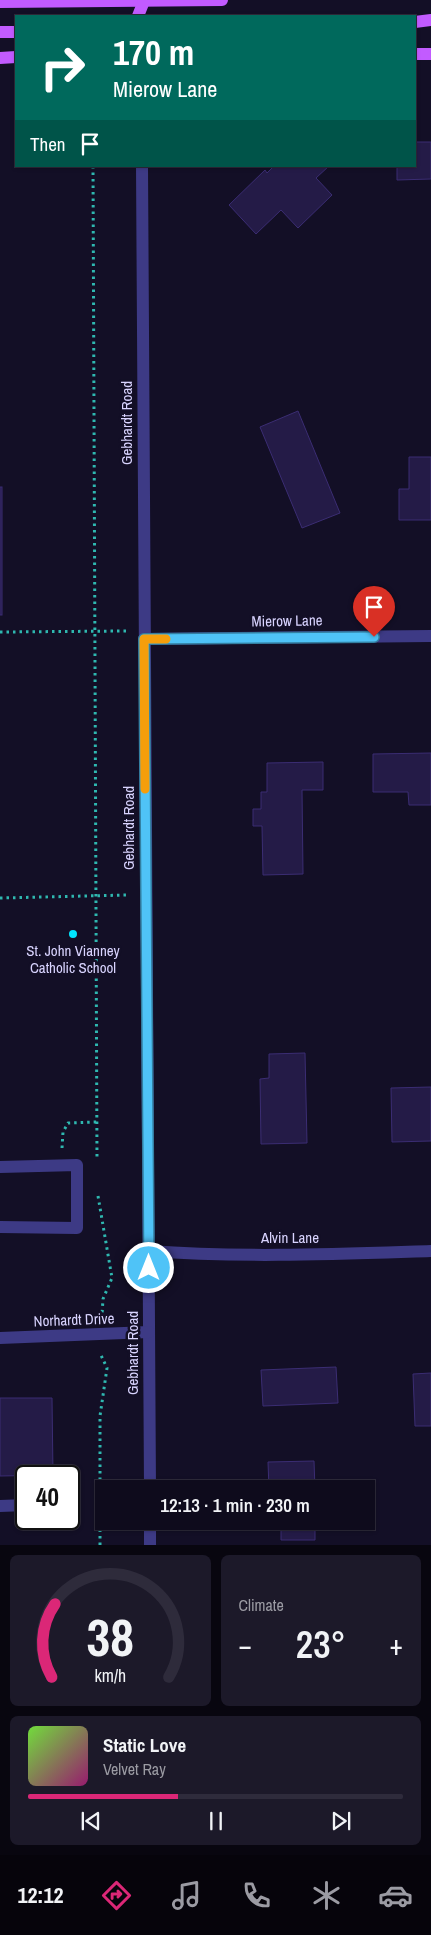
<!DOCTYPE html>
<html lang="en">
<head>
<meta charset="utf-8">
<style>
  :root { --surface:#0e0b1c; --page:#1c1929; --text:#f1f3f6; --muted:#9b9ba3; --line:#2e2b3b; --accent:#db2777 }
  body { margin:0; font-family:"Archivo Narrow",sans-serif; background:var(--page); color:var(--text); height:100vh; display:flex; flex-direction:column; font-size:19px; white-space:nowrap }
  * { box-sizing:border-box; margin:0 }
  p { font-size:16px; color:var(--muted) }
  .icon { flex:none; width:28px; height:28px; fill:none; stroke:currentColor; stroke-width:2; stroke-linecap:round; stroke-linejoin:round }
  .map { position:relative; height:1545px; overflow:hidden }
  .panel { display:flex; flex-direction:column; gap:10px; padding:10px; background:#08060f; flex:1 }
  .panel>* { flex:none }
  .top-card { position:absolute; left:15px; top:15px; width:401px; height:152px; border-radius:0px; box-shadow:0 1px 4px #0004,0 0 0 1px var(--line); background:#00695c; color:#fff; overflow:hidden }
  .speed { position:absolute; left:15px; top:1465px; display:flex; gap:10px; font-size:25px; font-weight:700; text-align:center }
  .speed>* { display:grid; place-content:center; width:65px; height:65px; border-radius:50%; background:var(--surface); box-shadow:0 1px 4px #0004,0 0 0 1px var(--line); line-height:1 }
  .speed .limit { border:2px solid #111; border-radius:8px; background:#fff; color:#111 }
  .pin { position:absolute; display:grid; place-items:center; width:42px; height:42px; color:#fff; margin:-51px -21px; border-radius:50% 50% 50% 0; rotate:-45deg; box-shadow:0 0 5px #0007 }
  .pin .icon { rotate:45deg }
  .me { position:absolute; width:55px; margin:-28px; rotate:0deg; stroke-linejoin:round; filter:drop-shadow(0 0 4px #0008) }
  .turn { display:flex; align-items:center; gap:18px; height:105px; padding:0 15px; font-size:22px }
  .turn .icon { width:65px; height:65px; stroke-width:2.5 }
  .turn b { display:block; font-size:35px; line-height:42px }
  .then { display:flex; align-items:center; height:48px; padding:0 15px; background:#0003; gap:10px; font-size:19px }
  .big { font-size:38px; font-weight:600; line-height:1.1 }
  .panel .widget { flex:1; display:flex; flex-direction:column; justify-content:center; gap:8px; min-width:0; padding:0 18px; border-radius:8px; background:var(--page) }
  .panel .dial { align-items:center; gap:0 }
  .dial svg { height:130px; overflow:visible; fill:none; stroke:var(--line); stroke-width:7; stroke-linecap:round; text-anchor:middle }
  .dial text { fill:var(--text); stroke:none }
  .song { display:flex; align-items:center; gap:15px }
  .cover { width:60px; height:60px; border-radius:8px; background:linear-gradient(135deg,hsl(100 70% 55%),hsl(320 70% 35%)) }
  .played { height:5px; border-radius:2px; background:linear-gradient(90deg,var(--accent) 40%,var(--line) 40%) }
  .keys { display:flex; justify-content:space-around; direction:ltr }
  .heat { display:flex; justify-content:space-between; align-items:center; font-size:28px; direction:ltr }
  .panel .tiles { flex:1; display:grid; gap:10px; grid-template-columns:1fr 1fr }
  .widget:last-child { grid-column:span 2 }
  .trip { position:absolute; left:95px; top:1480px; width:280px; height:50px; border-radius:0px; background:var(--surface); box-shadow:0 1px 4px #0004,0 0 0 1px var(--line); font-weight:600; line-height:50px; text-align:center }
  .dock { display:flex; height:80px; justify-content:space-around; align-items:center; background:#06040b; color:var(--muted) }
  .dock .icon { width:35px; height:35px }
  .dock .current { color:var(--accent) }
  .dock b { font-size:22px; color:var(--text) }
  .map>svg:first-child { display:block }
</style>
</head>
<body>
<div class="map">
<svg width="431" height="1545" viewBox="0 0 431 1545">
  <rect width="100%" height="100%" fill="#130f26"/>
  <!-- building -->
  <g fill="#241b47" stroke="#3b2d73">
    <path d="M415,142H431V179L397,180V166H415Z"/>
    <path d="M274,166H329L316,178L332,195L298,228L281,210L256,234L229,205L265,170L267,173Z"/>
    <path d="M298,411L340,513L302,528L260,427Z"/>
    <path d="M409,457H431V520H399V489H409Z"/>
    <rect x="0" y="487" width="2" height="128"/>
    <path d="M431,753V805H409L408,792H373V754Z"/>
    <path d="M323,762V790H302L303,874L263,875L262,826H253V809H261V792H267V763Z"/>
    <path d="M305,1053L307,1143L261,1144L260,1079L269,1078V1054Z"/>
    <path d="M431,1087V1141L392,1142L391,1088Z"/>
    <path d="M336,1367L338,1403L263,1406L261,1370Z"/>
    <path d="M431,1373V1426H415L413,1374Z"/>
    <path d="M0,1398H52L53,1475L0,1476Z"/>
    <path d="M314,1461L315,1489H269L268,1462Z"/>
    <path d="M281,1521H331V1529L315,1530V1540H281Z"/>
  </g>
  <g fill="none" stroke-linecap="round" stroke-linejoin="round">
    <!-- path -->
    <g stroke="#2fb8b0" stroke-width="3" stroke-dasharray="2.5 4" stroke-linecap="butt">
      <path d="M93,166L97,1160"/>
      <path d="M0,632L126,631"/>
      <path d="M0,898L128,895"/>
      <path d="M62,1148L63,1132L68,1123L97,1122"/>
      <path d="M98,1196L112,1278L103,1299L102,1315"/>
      <path d="M100,1545V1416L107,1368L100,1353"/>
    </g>
    <!-- minor -->
    <g stroke="#3d3a85" stroke-width="12">
      <path d="M142,166L150,1489"/>
      <path d="M144,639L431,636"/>
      <path d="M0,1167L77,1165V1228L0,1227"/>
      <path d="M149,1251C242,1258 337,1254 431,1251"/>
      <path d="M0,1338L149,1332"/>
      <path d="M0,1506L26,1505"/>
      <path d="M150,1521V1545"/>
    </g>
    <!-- major -->
    <g stroke="#c25bff" stroke-width="12">
      <path d="M0,2L222,0"/>
      <path d="M138,16L144,1"/>
      <path d="M415,22L431,20"/>
      <path d="M0,32H16"/>
      <path d="M415,54H431"/>
      <path d="M0,58L16,57"/>
    </g>
  </g>
  <g fill="none" stroke-linecap="round" stroke-linejoin="round">
    <defs>
      <path id="route" d="M149,1268L144,639L374,637"/>
    </defs>
    <!-- route casing -->
    <use href="#route" stroke="#337fa1" stroke-width="12"/>
    <!-- route -->
    <use href="#route" stroke="#4fc3f7" stroke-width="9"/>
    <!-- slow -->
    <path stroke="#f59e0b" stroke-width="9" d="M145,789L144,639H166"/>
  </g>
  <!-- markers -->
  <circle fill="#00e5ff" stroke="#130f26" stroke-width="2" cx="73" cy="934" r="5"/>
  <g text-anchor="middle" stroke-width="5" stroke-linejoin="round" paint-order="stroke">
    <!-- street labels -->
    <g font-size="15" fill="#d9d4ff" stroke="#130f26">
      <text transform="translate(127 423) rotate(-90)" y="5">Gebhardt Road</text>
      <text transform="translate(287 621) rotate(-1)" y="5">Mierow Lane</text>
      <text transform="translate(129 828) rotate(-90)" y="5">Gebhardt Road</text>
      <text x="290" y="1243">Alvin Lane</text>
      <text transform="translate(74 1320) rotate(-2)" y="5">Norhardt Drive</text>
      <text transform="translate(133 1353) rotate(-90)" y="5">Gebhardt Road</text>
    </g>
    <!-- poi labels -->
    <g font-size="15" fill="#d9d4ff" stroke="#130f26">
      <text x="73" y="956">St. John Vianney<tspan x="73" dy="17">Catholic School</tspan></text>
    </g>
  </g>
</svg>
<div class="speed"><div class="limit">40</div></div>
<div class="pin" style="left:374px;top:637px;background:#d93025"><svg class="icon" aria-label="arrive" viewBox="0 0 24 24"><path d="M6 21V4h12l-3 4 3 4H6"/></svg></div>
<svg class="me" style="left:149px;top:1268px" viewBox="-20 -20 40 40"><circle r="17" fill="#4fc3f7" stroke="#fff" stroke-width="3"/><path d="M0-11L8 9 0 5-8 9z" fill="#fff"/></svg>
<div class="trip">12:13 · 1 min · 230 m</div>
<div class="top-card">
<div class="turn"><svg class="icon" aria-label="right" viewBox="0 0 24 24"><path d="M7 20v-9h11M14 6l5 5-5 5"/></svg><div><b>170 m</b>Mierow Lane</div></div>
<div class="then">Then<svg class="icon" aria-label="arrive" viewBox="0 0 24 24"><path d="M6 21V4h12l-3 4 3 4H6"/></svg></div>
</div>
</div>
<section class="panel">
<div class="tiles">
<div class="widget dial"><svg viewBox="0 0 100 80">
<path d="M14 69A42 42 0 1 1 86 69"/>
<path d="M14 69A42 42 0 0 1 16 24" stroke="#db2777"/>
<text x="50" y="56" font-size="32" font-weight="700">38</text>
<text x="50" y="72" font-size="11">km/h</text>
</svg></div>
<div class="widget"><p>Climate</p>
<div class="heat"><a>−</a><b class="big">23°</b><a>+</a></div>
</div>
<div class="widget">
<div class="song"><i class="cover"></i><div><b>Static Love</b><p>Velvet Ray</p></div></div>
<div class="played"></div>
<div class="keys"><svg class="icon" aria-label="previous" viewBox="0 0 24 24"><path d="M18 5L8 12l10 7zM5 5v14"/></svg><svg class="icon" aria-label="pause" viewBox="0 0 24 24"><path d="M8 5v14M16 5v14"/></svg><svg class="icon" aria-label="next" viewBox="0 0 24 24"><path d="M6 5l10 7-10 7zM19 5v14"/></svg></div>
</div>
</div>
</section>
<nav class="dock">
<b>12:12</b>
<svg class="icon current" aria-label="directions" viewBox="0 0 24 24"><path d="M12 3l9 9-9 9-9-9zM9 14v-3h6M13 9l2 2-2 2"/></svg>
<svg class="icon" aria-label="music" viewBox="0 0 24 24"><path d="M9 18V5l10-2v13"/><circle cx="6" cy="18" r="3"/><circle cx="16" cy="16" r="3"/></svg>
<svg class="icon" aria-label="phone" viewBox="0 0 24 24"><path d="M5 4h4l2 5-3 2q2 4 5 5l2-3 5 2v4C11 20 4 13 5 4z"/></svg>
<svg class="icon" aria-label="climate" viewBox="0 0 24 24"><path d="M12 3v18M4 7l16 10M4 17L20 7"/></svg>
<svg class="icon" aria-label="car" viewBox="0 0 24 24"><path d="M5 17H2v-5l4-1 3-4h7l3 4 3 1v5h-3M9 17h6M6 11h13"/><circle cx="7" cy="17" r="2"/><circle cx="17" cy="17" r="2"/></svg>
</nav>
</body>
</html>
